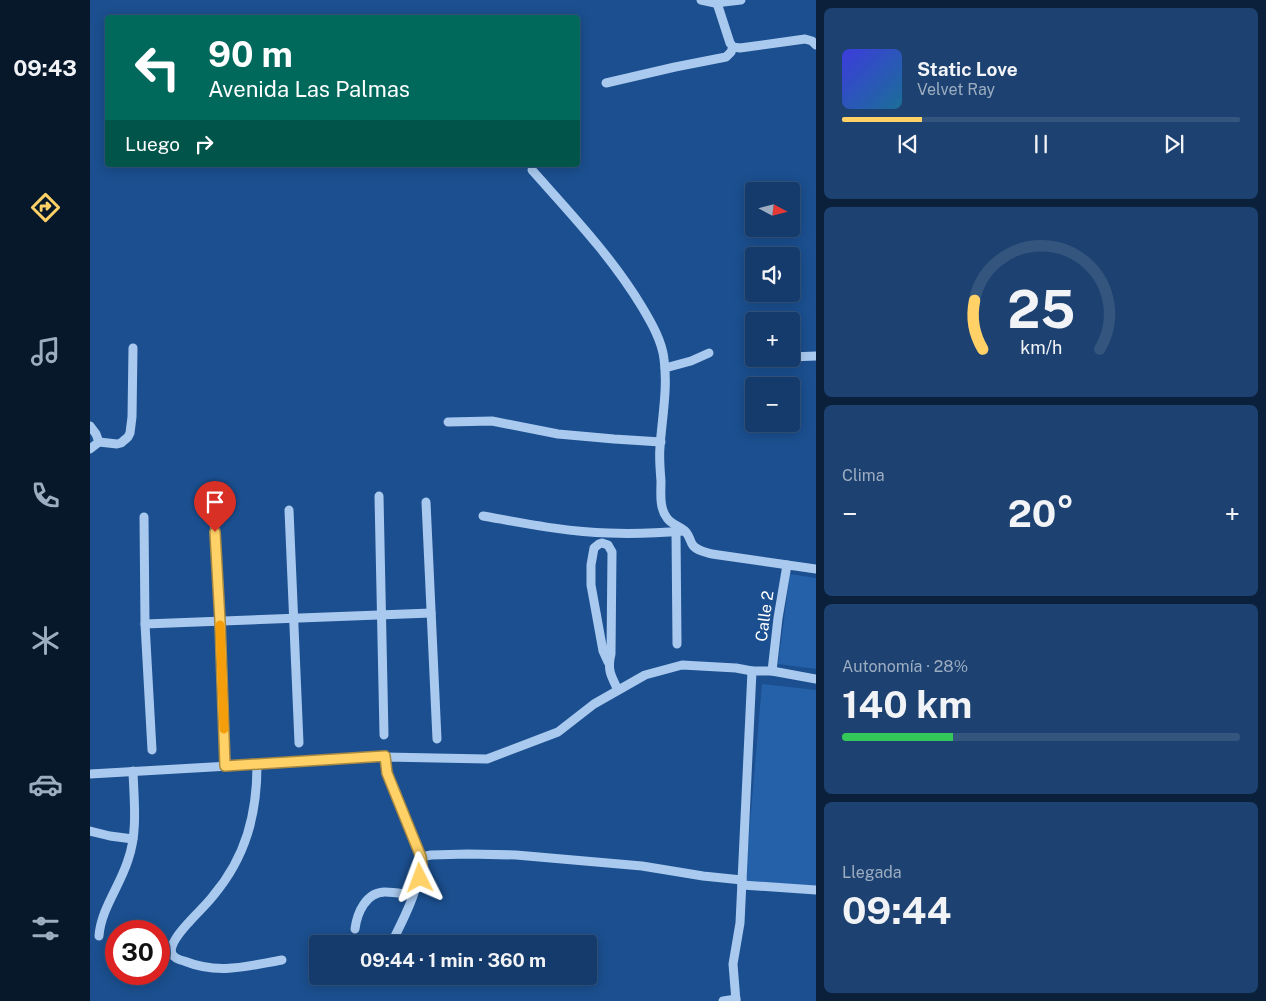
<!DOCTYPE html>
<html lang="es">
<head>
<meta charset="utf-8">
<style>
  :root { --surface:#143b6b; --page:#1d4271; --text:#f1f3f6; --muted:#9dadc1; --line:#33557e; --accent:#ffd166 }
  body { margin:0; font-family:"Public Sans",sans-serif; background:var(--page); color:var(--text); height:100vh; display:flex; flex-direction:column; font-size:19px; white-space:nowrap }
  * { box-sizing:border-box; margin:0 }
  p { font-size:16px; color:var(--muted) }
  .icon { flex:none; width:28px; height:28px; fill:none; stroke:currentColor; stroke-width:2; stroke-linecap:round; stroke-linejoin:round }
  .map { position:relative; flex:1; overflow:hidden }
  .drawer { display:flex; flex-direction:column; gap:8px; padding:8px; background:#0b203b; width:450px }
  .drawer>* { flex:none }
  .banner { position:absolute; left:15px; top:15px; width:475px; height:152px; border-radius:5px; box-shadow:0 2px 12px #0003,0 0 0 1px var(--line); background:#00695c; color:#fff; overflow:hidden }
  .needle { width:32px; rotate:97deg }
  .buttons { position:absolute; left:655px; top:182px; display:grid; gap:10px }
  .buttons a { display:grid; place-items:center; width:55px; height:55px; border-radius:5px; background:var(--surface); box-shadow:0 2px 12px #0003,0 0 0 1px var(--line); font-size:25px }
  .speed { position:absolute; left:15px; top:920px; display:flex; gap:10px; font-size:25px; font-weight:700; text-align:center }
  .speed>* { display:grid; place-content:center; width:65px; height:65px; border-radius:50%; background:var(--surface); box-shadow:0 2px 12px #0003,0 0 0 1px var(--line); line-height:1 }
  .speed .limit { border:8px solid #d22; background:#fff; color:#111 }
  .pin { position:absolute; display:grid; place-items:center; width:42px; height:42px; color:#fff; margin:-51px -21px; border-radius:50% 50% 50% 0; rotate:-45deg; box-shadow:0 0 5px #0007 }
  .pin .icon { rotate:45deg }
  .me { position:absolute; width:55px; margin:-28px; rotate:357deg; stroke-linejoin:round; filter:drop-shadow(0 0 4px #0008) }
  .turn { display:flex; align-items:center; gap:18px; height:105px; padding:0 20px; font-size:22px }
  .turn .icon { width:65px; height:65px; stroke-width:2.5 }
  .turn b { display:block; font-size:35px; line-height:42px }
  .then { display:flex; align-items:center; height:48px; padding:0 20px; background:#0003; gap:10px; font-size:19px }
  .big { font-size:38px; font-weight:700; line-height:1.1 }
  .drawer .card { flex:1; display:flex; flex-direction:column; justify-content:center; gap:8px; min-width:0; padding:0 18px; border-radius:8px; background:var(--page) }
  .drawer .dial { align-items:center; gap:0 }
  .dial svg { height:130px; overflow:visible; fill:none; stroke:var(--line); stroke-width:7; stroke-linecap:round; text-anchor:middle }
  .dial text { fill:var(--text); stroke:none }
  .song { display:flex; align-items:center; gap:15px }
  .cover { width:60px; height:60px; border-radius:8px; background:linear-gradient(135deg,hsl(240 70% 55%),hsl(200 70% 35%)) }
  .played { height:5px; border-radius:2px; background:linear-gradient(90deg,var(--accent) 20%,var(--line) 20%) }
  .keys { display:flex; justify-content:space-around; direction:ltr }
  .heat { display:flex; justify-content:space-between; align-items:center; font-size:28px; direction:ltr }
  .charge { height:8px; border-radius:4px; background:linear-gradient(90deg,#34c759 28%,var(--line) 0) }
  .trip { position:absolute; left:219px; top:935px; width:288px; height:50px; border-radius:5px; background:var(--surface); box-shadow:0 2px 12px #0003,0 0 0 1px var(--line); font-weight:700; line-height:50px; text-align:center }
  main { display:flex; flex:1; min-height:0 }
  .menu { display:flex; flex-direction:column; width:90px; justify-content:space-around; align-items:center; background:#08182b; color:var(--muted) }
  .menu .icon { width:35px; height:35px }
  .menu .selected { color:var(--accent) }
  .menu b { font-size:22px; color:var(--text) }
  .map>svg:first-child { display:block }
</style>
</head>
<body>
<main>
<nav class="menu">
<b>09:43</b>
<svg class="icon selected" aria-label="directions" viewBox="0 0 24 24"><path d="M12 3l9 9-9 9-9-9zM9 14v-3h6M13 9l2 2-2 2"/></svg>
<svg class="icon" aria-label="music" viewBox="0 0 24 24"><path d="M9 18V5l10-2v13"/><circle cx="6" cy="18" r="3"/><circle cx="16" cy="16" r="3"/></svg>
<svg class="icon" aria-label="phone" viewBox="0 0 24 24"><path d="M5 4h4l2 5-3 2q2 4 5 5l2-3 5 2v4C11 20 4 13 5 4z"/></svg>
<svg class="icon" aria-label="climate" viewBox="0 0 24 24"><path d="M12 3v18M4 7l16 10M4 17L20 7"/></svg>
<svg class="icon" aria-label="car" viewBox="0 0 24 24"><path d="M5 17H2v-5l4-1 3-4h7l3 4 3 1v5h-3M9 17h6M6 11h13"/><circle cx="7" cy="17" r="2"/><circle cx="17" cy="17" r="2"/></svg>
<svg class="icon" aria-label="filters" viewBox="0 0 24 24"><path d="M4 7h16M4 17h16"/><circle cx="9" cy="7" r="2"/><circle cx="15" cy="17" r="2"/></svg>
</nav>
<div class="map">
<svg width="726" height="1001" viewBox="0 0 726 1001">
  <rect width="100%" height="100%" fill="#1b4f8f"/>
  <!-- green -->
  <g fill="#2461a8">
    <path d="M700,574L726,578V669L688,664Z"/>
    <path d="M672,684L726,690V886L655,881Z"/>
  </g>
  <g fill="none" stroke-linecap="round" stroke-linejoin="round">
    <!-- minor -->
    <g stroke="#a9c9ee" stroke-width="9">
      <path d="M611,0L625,3L651,0"/>
      <path d="M627,3L640,43L643,47L650,48L715,39L722,41L726,45"/>
      <path d="M516,83L585,67L636,57L641,52L643,47"/>
      <path d="M442,170C481,214 522,257 552,307C561,322 572,341 574,359C578,388 572,418 570,447C569,458 570,469 571,481C571,492 569,508 577,518C581,524 589,526 595,531C599,535 600,540 602,544C606,551 616,552 622,554L726,569"/>
      <path d="M701,357L726,356"/>
      <path d="M669,360L681,359"/>
      <path d="M575,368L601,361L619,353"/>
      <path d="M358,422L402,421L468,434L524,439L571,442"/>
      <path d="M0,426L6,434L9,442"/>
      <path d="M0,449L9,442L27,444L31,443L38,437L40,433L42,417L43,348"/>
      <path d="M289,496L294,735"/>
      <path d="M336,502L347,739"/>
      <path d="M199,510L209,743"/>
      <path d="M124,515L130,621L135,766"/>
      <path d="M393,516C433,523 477,532 518,533C543,534 569,533 594,531"/>
      <path d="M54,517L55,624L62,750"/>
      <path d="M586,532L587,644"/>
      <path d="M55,624L341,613"/>
      <path d="M518,662L513,651L501,585V565L504,548L509,544L512,543L518,545L522,552L521,654C517,670 521,676 528,690"/>
      <path d="M682,671L688,618L697,565"/>
      <path d="M295,757L297,773L331,857C333,875 328,880 323,896C317,913 309,928 301,944"/>
      <path d="M167,765C167,814 156,857 123,896C116,905 107,913 100,921C94,928 78,944 82,954C84,958 90,960 94,961C129,975 157,966 192,960"/>
      <path d="M0,774L295,757L397,759L468,732L504,704L555,675L592,665L646,668L662,671H682L726,679"/>
      <path d="M0,831L20,836L43,839"/>
      <path d="M331,857L341,855L378,854L426,855L552,866L613,876L652,880"/>
      <path d="M652,885L726,890"/>
      <path d="M265,929C267,913 276,892 295,892C304,892 314,894 323,895"/>
      <path d="M9,936C11,909 30,886 38,860C48,832 44,801 43,771"/>
      <path d="M633,1001L646,999"/>
      <path d="M646,1001L643,964L650,923L662,671"/>
    </g>
  </g>
  <g fill="none" stroke-linecap="round" stroke-linejoin="round">
    <defs>
      <path id="route" d="M125,532L130,621L135,766L295,756L297,773L331,857L332,865L330,878"/>
    </defs>
    <!-- route casing -->
    <use href="#route" stroke="#a68842" stroke-width="12"/>
    <!-- route -->
    <use href="#route" stroke="#ffd166" stroke-width="9"/>
    <!-- slow -->
    <path stroke="#f59e0b" stroke-width="9" d="M130,625L134,729"/>
  </g>
  <g text-anchor="middle" stroke-width="5" stroke-linejoin="round" paint-order="stroke">
    <!-- street labels -->
    <g font-size="16" fill="#fff" stroke="#1b4f8f">
      <text transform="translate(674 616) rotate(-82)" y="6">Calle 2</text>
    </g>
  </g>
</svg>
<div class="buttons">
<a><svg class="needle" viewBox="-14 -14 28 28"><path d="M0-13l5 13h-10z" fill="#e53935"/><path d="M0 13l5-13h-10z" fill="#9dadc1"/></svg></a>
<a><svg class="icon" aria-label="sound" viewBox="0 0 24 24"><path d="M4 9h4l5-4v14l-5-4H4zM17 9q2 3 0 6"/></svg></a>
<a>+</a>
<a>−</a>
</div>
<div class="speed"><div class="limit">30</div></div>
<div class="pin" style="left:125px;top:532px;background:#d93025"><svg class="icon" aria-label="arrive" viewBox="0 0 24 24"><path d="M6 21V4h12l-3 4 3 4H6"/></svg></div>
<svg class="me" style="left:330px;top:878px" viewBox="-20 -20 40 40"><path d="M0-17L14 15 0 8-14 15z" fill="#ffd166" stroke="#fff" stroke-width="4"/></svg>
<div class="trip">09:44 · 1 min · 360 m</div>
<div class="banner">
<div class="turn"><svg class="icon" aria-label="left" viewBox="0 0 24 24"><path d="M17 20v-9H6M10 6l-5 5 5 5"/></svg><div><b>90 m</b>Avenida Las Palmas</div></div>
<div class="then">Luego<svg class="icon" aria-label="right" viewBox="0 0 24 24"><path d="M7 20v-9h11M14 6l5 5-5 5"/></svg></div>
</div>
</div>
<section class="drawer">
<div class="card">
<div class="song"><i class="cover"></i><div><b>Static Love</b><p>Velvet Ray</p></div></div>
<div class="played"></div>
<div class="keys"><svg class="icon" aria-label="previous" viewBox="0 0 24 24"><path d="M18 5L8 12l10 7zM5 5v14"/></svg><svg class="icon" aria-label="pause" viewBox="0 0 24 24"><path d="M8 5v14M16 5v14"/></svg><svg class="icon" aria-label="next" viewBox="0 0 24 24"><path d="M6 5l10 7-10 7zM19 5v14"/></svg></div>
</div>
<div class="card dial"><svg viewBox="0 0 100 80">
<path d="M14 69A42 42 0 1 1 86 69"/>
<path d="M14 69A42 42 0 0 1 9 39" stroke="#ffd166"/>
<text x="50" y="56" font-size="32" font-weight="700">25</text>
<text x="50" y="72" font-size="11">km/h</text>
</svg></div>
<div class="card"><p>Clima</p>
<div class="heat"><a>−</a><b class="big">20°</b><a>+</a></div>
</div>
<div class="card"><p>Autonomía · 28%</p><b class="big">140 km</b><div class="charge"></div></div>
<div class="card"><p>Llegada</p><b class="big">09:44</b></div>
</section>
</main>
</body>
</html>
